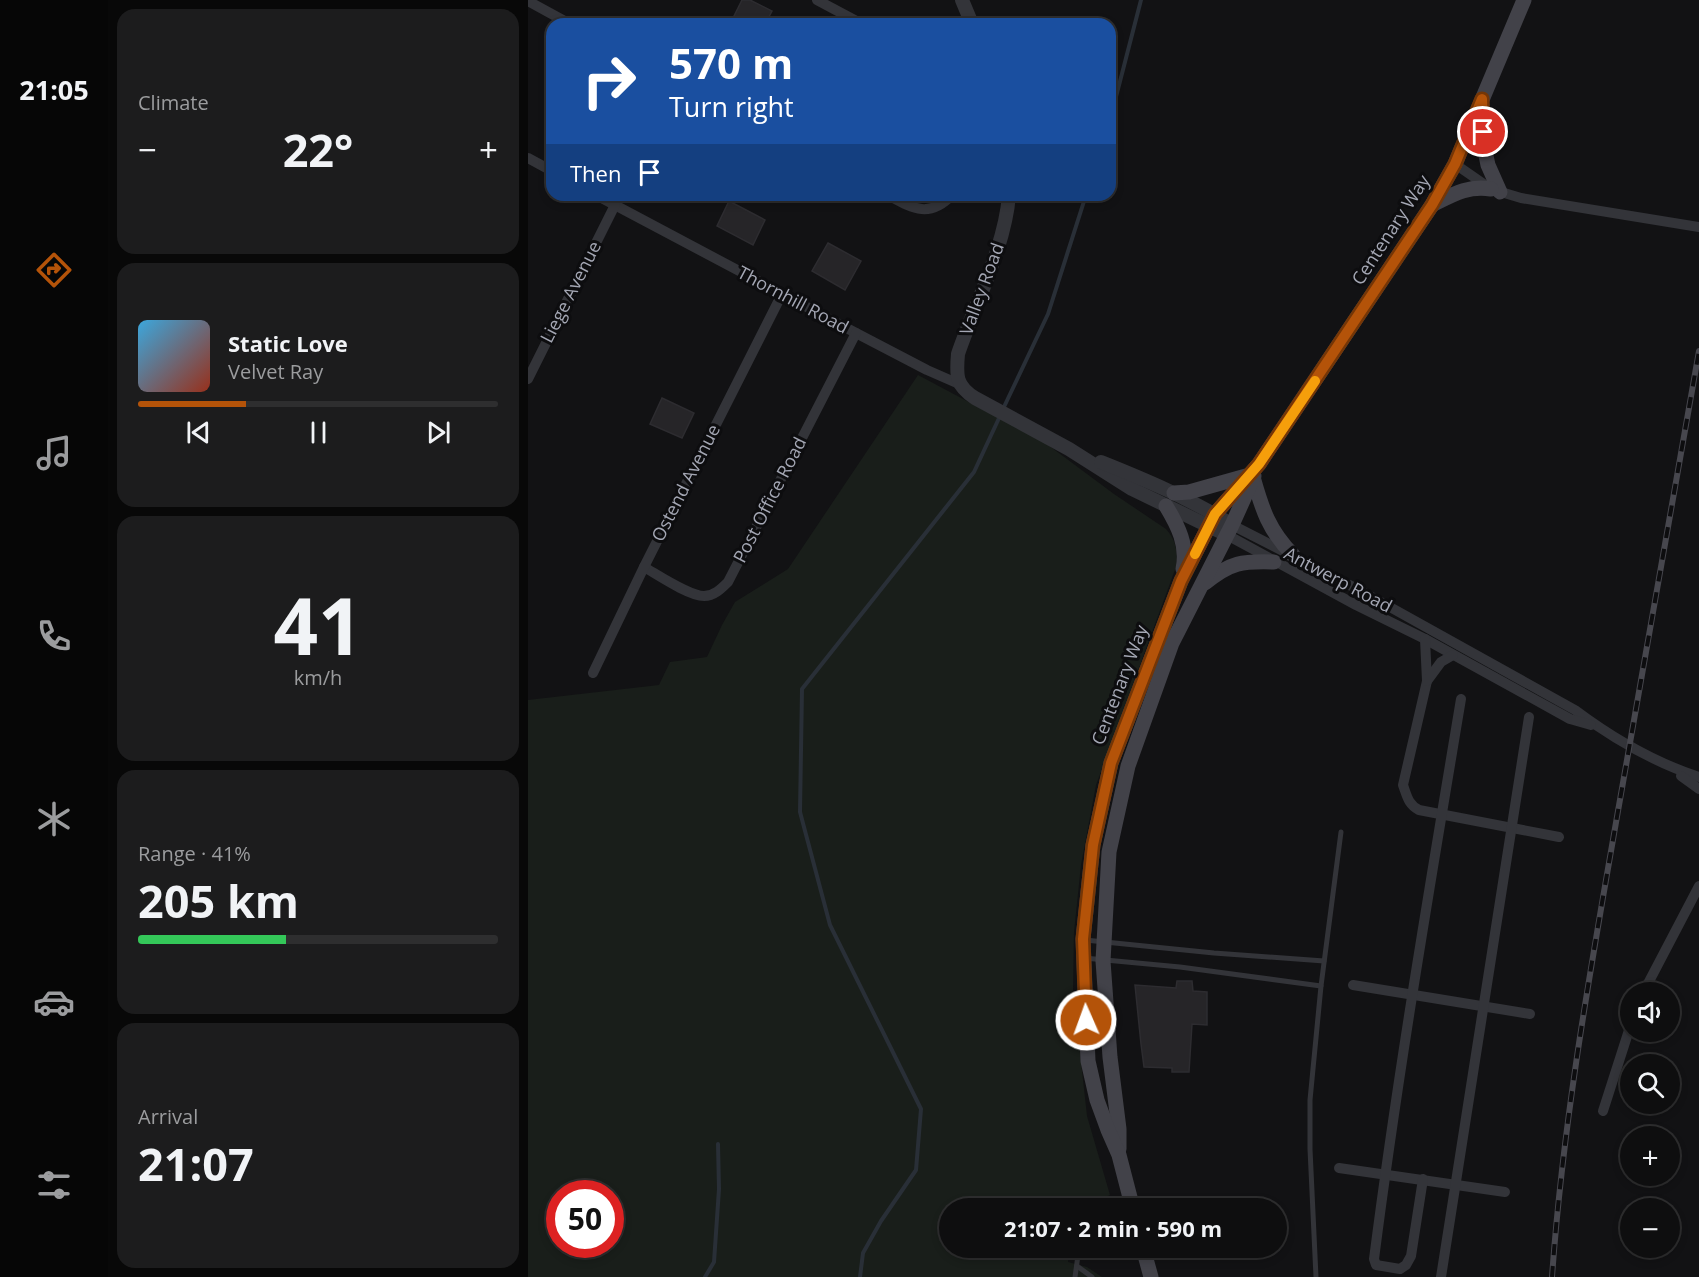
<!DOCTYPE html>
<html lang="en">
<head>
<meta charset="utf-8">
<style>
  :root { --surface:#0e0e0f; --page:#1c1c1d; --text:#f1f3f6; --muted:#9b9c9e; --line:#2e2e2f; --accent:#b45309 }
  body { margin:0; font-family:"Open Sans",sans-serif; background:var(--page); color:var(--text); height:100vh; display:flex; flex-direction:column; font-size:22px; white-space:nowrap }
  * { box-sizing:border-box; margin:0 }
  p { font-size:20px; color:var(--muted) }
  .icon { flex:none; width:33px; height:33px; fill:none; stroke:currentColor; stroke-width:2; stroke-linecap:round; stroke-linejoin:round }
  .map { position:relative; flex:1; overflow:hidden }
  .sheet { display:flex; flex-direction:column; gap:9px; padding:9px; background:#080808; width:420px }
  .sheet>* { flex:none }
  .banner { position:absolute; left:18px; top:18px; width:570px; height:183px; border-radius:18px; box-shadow:0 3px 9px #0003,0 0 0 2px var(--line); background:#1a4fa0; color:#fff; overflow:hidden }
  .controls { position:absolute; left:1092px; top:982px; display:grid; gap:12px }
  .controls a { display:grid; place-items:center; width:60px; height:60px; border-radius:50%; background:var(--surface); box-shadow:0 3px 9px #0003,0 0 0 2px var(--line); font-size:30px }
  .speed { position:absolute; left:18px; top:1180px; display:flex; gap:12px; font-size:30px; font-weight:700; text-align:center }
  .speed>* { display:grid; place-content:center; width:78px; height:78px; border-radius:50%; background:var(--surface); box-shadow:0 3px 9px #0003,0 0 0 2px var(--line); line-height:1 }
  .speed .limit { border:9px solid #d22; background:#fff; color:#111 }
  .pin { position:absolute; display:grid; place-items:center; width:51px; height:51px; color:#fff; margin:-26px; border:3px solid #fff; border-radius:50%; box-shadow:0 2px 6px #0007 }
  .me { position:absolute; width:66px; margin:-33px; rotate:358deg; stroke-linejoin:round; filter:drop-shadow(0 0 4px #0008) }
  .turn { display:flex; align-items:center; gap:21px; height:126px; padding:0 24px; font-size:27px }
  .turn .icon { width:78px; height:78px; stroke-width:2.5 }
  .turn b { display:block; font-size:42px; line-height:51px }
  .then { display:flex; align-items:center; height:57px; padding:0 24px; background:#0003; gap:12px; font-size:22px }
  .big { font-size:45px; font-weight:700; line-height:1.1 }
  .sheet .tile { flex:1; display:flex; flex-direction:column; justify-content:center; gap:9px; min-width:0; padding:0 21px; border-radius:18px; background:var(--page) }
  .sheet .dial { align-items:center; gap:0 }
  .dial b { font-size:78px; line-height:1 }
  .song { display:flex; align-items:center; gap:18px }
  .cover { width:72px; height:72px; border-radius:9px; background:linear-gradient(135deg,hsl(200 70% 55%),hsl(10 70% 35%)) }
  .played { height:6px; border-radius:3px; background:linear-gradient(90deg,var(--accent) 30%,var(--line) 30%) }
  .keys { display:flex; justify-content:space-around; direction:ltr }
  .heat { display:flex; justify-content:space-between; align-items:center; font-size:33px; direction:ltr }
  .charge { height:9px; border-radius:4px; background:linear-gradient(90deg,#34c759 41%,var(--line) 0) }
  .trip { position:absolute; left:411px; top:1198px; width:348px; height:60px; border-radius:30px; background:var(--surface); box-shadow:0 3px 9px #0003,0 0 0 2px var(--line); font-weight:700; line-height:60px; text-align:center }
  main { display:flex; flex:1; min-height:0 }
  .tab-bar { display:flex; flex-direction:column; width:108px; justify-content:space-around; align-items:center; background:#060606; color:var(--muted) }
  .tab-bar .icon { width:42px; height:42px }
  .tab-bar .selected { color:var(--accent) }
  .tab-bar b { font-size:27px; color:var(--text) }
  .map>svg:first-child { display:block }
</style>
</head>
<body>
<main>
<nav class="tab-bar">
<b>21:05</b>
<svg class="icon selected" aria-label="directions" viewBox="0 0 24 24"><path d="M12 3l9 9-9 9-9-9zM9 14v-3h6M13 9l2 2-2 2"/></svg>
<svg class="icon" aria-label="music" viewBox="0 0 24 24"><path d="M9 18V5l10-2v13"/><circle cx="6" cy="18" r="3"/><circle cx="16" cy="16" r="3"/></svg>
<svg class="icon" aria-label="phone" viewBox="0 0 24 24"><path d="M5 4h4l2 5-3 2q2 4 5 5l2-3 5 2v4C11 20 4 13 5 4z"/></svg>
<svg class="icon" aria-label="climate" viewBox="0 0 24 24"><path d="M12 3v18M4 7l16 10M4 17L20 7"/></svg>
<svg class="icon" aria-label="car" viewBox="0 0 24 24"><path d="M5 17H2v-5l4-1 3-4h7l3 4 3 1v5h-3M9 17h6M6 11h13"/><circle cx="7" cy="17" r="2"/><circle cx="17" cy="17" r="2"/></svg>
<svg class="icon" aria-label="filters" viewBox="0 0 24 24"><path d="M4 7h16M4 17h16"/><circle cx="9" cy="7" r="2"/><circle cx="15" cy="17" r="2"/></svg>
</nav>
<section class="sheet">
<div class="tile"><p>Climate</p>
<div class="heat"><a>−</a><b class="big">22°</b><a>+</a></div>
</div>
<div class="tile">
<div class="song"><i class="cover"></i><div><b>Static Love</b><p>Velvet Ray</p></div></div>
<div class="played"></div>
<div class="keys"><svg class="icon" aria-label="previous" viewBox="0 0 24 24"><path d="M18 5L8 12l10 7zM5 5v14"/></svg><svg class="icon" aria-label="pause" viewBox="0 0 24 24"><path d="M8 5v14M16 5v14"/></svg><svg class="icon" aria-label="next" viewBox="0 0 24 24"><path d="M6 5l10 7-10 7zM19 5v14"/></svg></div>
</div>
<div class="tile dial"><b>41</b><p>km/h</p></div>
<div class="tile"><p>Range · 41%</p><b class="big">205 km</b><div class="charge"></div></div>
<div class="tile"><p>Arrival</p><b class="big">21:07</b></div>
</section>
<div class="map">
<svg width="1171" height="1277" viewBox="0 0 1171 1277">
  <rect width="100%" height="100%" fill="#121214"/>
  <!-- green -->
  <path fill="#191e1a" fill-rule="evenodd" d="M390,375L516,442L586,494L638,529C648,540 650,551 648,567L568,785L553,865L546,932L545,990L559,1116L582,1195L573,1199L561,1209H422V1248H542L540,1262L559,1267L574,1277H0V700L131,685L142,662L179,657L194,625L207,602L260,569ZM32,1194H82V1245H32Z"/>
  <g fill="none" stroke-linecap="round" stroke-linejoin="round">
    <!-- stream -->
    <g stroke="#292f37" stroke-width="4">
      <path d="M582,120L613,0"/>
      <path d="M475,409L520,314L558,195"/>
      <path d="M177,1277L186,1262L191,1189L190,1144"/>
      <path d="M332,1277L335,1253L353,1221L388,1170L393,1109L302,925L272,812L274,689L446,472L472,416"/>
    </g>
  </g>
  <!-- building -->
  <g fill="#262528" stroke="#2d2c30" stroke-width="1.5">
    <path d="M214,0H222L244,11L237,24H202Z"/>
    <path d="M201,201L237,220L225,245L189,226Z"/>
    <path d="M300,243L333,261L317,290L284,271Z"/>
    <path d="M134,398L166,413L154,438L122,424Z"/>
    <path d="M649,981H664L665,991L679,992V1025L664,1024L661,1072H644V1068L616,1067L613,1044L607,985L648,988Z"/>
  </g>
  <g fill="none" stroke-linecap="round" stroke-linejoin="round">
    <!-- service -->
    <g stroke="#333439" stroke-width="5">
      <path d="M557,940L686,953L796,961"/>
      <path d="M556,958L652,967L793,986"/>
      <path d="M575,1209L601,1199"/>
      <path d="M549,1266L564,1277"/>
      <path d="M547,1277L551,1248"/>
      <path d="M788,1277L782,1149V1100L793,986L813,832"/>
    </g>
    <!-- minor -->
    <g stroke="#333439" stroke-width="10">
      <path d="M289,0L334,24"/>
      <path d="M0,1L42,24"/>
      <path d="M0,158L24,171"/>
      <path d="M927,164L963,189L993,198L1171,227"/>
      <path d="M68,195L328,333L399,370L431,384"/>
      <path d="M360,195C384,208 401,219 424,195"/>
      <path d="M0,379L87,205"/>
      <path d="M704,525L835,592L1047,710C1083,737 1128,763 1171,777"/>
      <path d="M699,535L828,605L897,639L1042,719L1063,725"/>
      <path d="M116,567C130,575 161,596 176,596C186,596 193,589 200,582L328,333"/>
      <path d="M897,639L899,681L875,785C879,796 880,804 891,810L1031,837"/>
      <path d="M65,673L116,567L254,294"/>
      <path d="M899,681L913,662L925,655"/>
      <path d="M1153,776L1171,789"/>
      <path d="M825,985L1002,1014"/>
      <path d="M1115,993L1171,886"/>
      <path d="M1075,1111L1102,1027"/>
      <path d="M811,1168L977,1192"/>
      <path d="M895,1179L883,1256L878,1265L872,1269L848,1265L846,1259C870,1072 902,885 933,699"/>
      <path d="M913,1277L1001,717"/>
    </g>
    <!-- tertiary -->
    <g stroke="#333439" stroke-width="14">
      <path d="M434,0L444,24"/>
      <path d="M481,195C477,247 447,304 430,354C428,376 428,386 447,398L541,449L604,489L699,535"/>
      <path d="M573,462C618,480 663,499 704,525"/>
    </g>
    <!-- secondary -->
    <g stroke="#424249" stroke-width="15">
      <path d="M954,105L957,151L960,165L972,192"/>
      <path d="M904,205C924,195 940,185 963,189"/>
      <path d="M725,477C734,509 741,531 765,555"/>
      <path d="M646,493L661,492L718,476"/>
      <path d="M638,506C650,526 660,545 655,569"/>
      <path d="M677,583C703,562 714,561 746,562"/>
      <path d="M591,1149V1129L582,1057L575,961L581,852L600,766L644,643L704,525L726,476"/>
      <path d="M605,1209L591,1155L580,1130L569,1100L560,1061L555,939L565,845L583,763L653,581L687,514L731,464L904,205L927,164L996,0"/>
      <path d="M615,1248L623,1277"/>
    </g>
    <defs>
      <path id="rail" d="M1024,1277C1035,1120 1063,966 1090,811C1117,658 1144,504 1171,351"/>
    </defs>
    <!-- rail casing -->
    <use href="#rail" stroke="#47474e" stroke-width="6"/>
    <!-- rail -->
    <use href="#rail" stroke="#0d0d0f" stroke-width="4" stroke-dasharray="11" stroke-linecap="butt"/>
  </g>
  <g fill="none" stroke-linecap="round" stroke-linejoin="round">
    <defs>
      <path id="route" d="M558,1020L555,939L565,845L583,763L653,581L687,514L731,464L904,205L927,164L954,99L955,132"/>
    </defs>
    <!-- route casing -->
    <use href="#route" stroke="#753606" stroke-width="15"/>
    <!-- route -->
    <use href="#route" stroke="#b45309" stroke-width="10"/>
    <!-- slow -->
    <path stroke="#f59e0b" stroke-width="10" d="M667,554L687,514L731,464L787,381"/>
  </g>
  <g text-anchor="middle" stroke-width="6" stroke-linejoin="round" paint-order="stroke">
    <!-- street labels -->
    <g font-size="18" fill="#a4a7b4" stroke="#0d0d0f">
      <text transform="translate(863 230) rotate(-57)" y="6">Centenary Way</text>
      <text transform="translate(454 289) rotate(-70)" y="6">Valley Road</text>
      <text transform="translate(43 292) rotate(-63)" y="6">Liege Avenue</text>
      <text transform="translate(265 300) rotate(28)" y="6">Thornhill Road</text>
      <text transform="translate(158 483) rotate(-63)" y="6">Ostend Avenue</text>
      <text transform="translate(242 500) rotate(-63)" y="6">Post Office Road</text>
      <text transform="translate(810 580) rotate(28)" y="6">Antwerp Road</text>
      <text transform="translate(592 685) rotate(-69)" y="6">Centenary Way</text>
    </g>
  </g>
</svg>
<div class="controls">
<a><svg class="icon" aria-label="sound" viewBox="0 0 24 24"><path d="M4 9h4l5-4v14l-5-4H4zM17 9q2 3 0 6"/></svg></a>
<a><svg class="icon" aria-label="search" viewBox="0 0 24 24"><circle cx="10" cy="10" r="6"/><path d="M15 15l6 6"/></svg></a>
<a>+</a>
<a>−</a>
</div>
<div class="speed"><div class="limit">50</div></div>
<div class="pin" style="left:955px;top:132px;background:#d93025"><svg class="icon" aria-label="arrive" viewBox="0 0 24 24"><path d="M6 21V4h12l-3 4 3 4H6"/></svg></div>
<svg class="me" style="left:558px;top:1020px" viewBox="-20 -20 40 40"><circle r="17" fill="#b45309" stroke="#fff" stroke-width="3"/><path d="M0-11L8 9 0 5-8 9z" fill="#fff"/></svg>
<div class="trip">21:07 · 2 min · 590 m</div>
<div class="banner">
<div class="turn"><svg class="icon" aria-label="right" viewBox="0 0 24 24"><path d="M7 20v-9h11M14 6l5 5-5 5"/></svg><div><b>570 m</b>Turn right</div></div>
<div class="then">Then<svg class="icon" aria-label="arrive" viewBox="0 0 24 24"><path d="M6 21V4h12l-3 4 3 4H6"/></svg></div>
</div>
</div>
</main>
</body>
</html>
